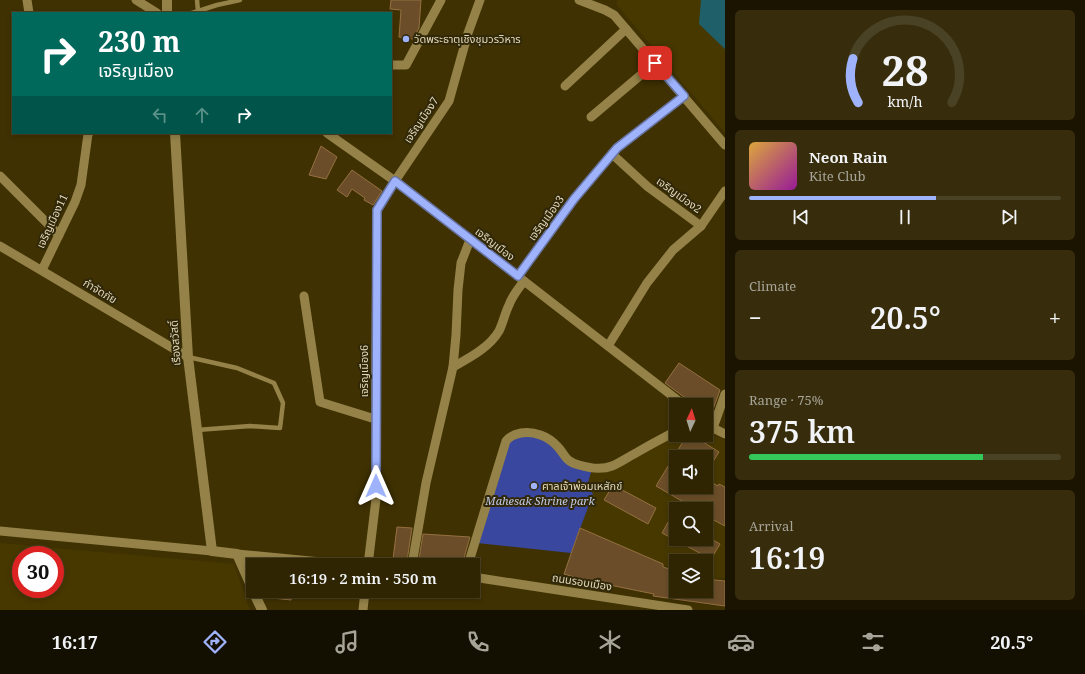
<!DOCTYPE html>
<html lang="en">
<head>
<meta charset="utf-8">
<style>
  :root { --surface:#2f2502; --page:#372d0c; --text:#f1f3f6; --muted:#a7a599; --line:#4a4224; --accent:#9fb3fd }
  body { margin:0; font-family:"Noto Serif","Noto Sans Thai",serif; background:var(--page); color:var(--text); height:100vh; display:flex; flex-direction:column; font-size:15px; white-space:nowrap }
  * { box-sizing:border-box; margin:0 }
  p { font-size:13px; color:var(--muted) }
  .icon { flex:none; width:22px; height:22px; fill:none; stroke:currentColor; stroke-width:2; stroke-linecap:round; stroke-linejoin:round }
  .map { position:relative; flex:1; overflow:hidden }
  .details { display:flex; flex-direction:column; gap:10px; padding:10px; background:#1a1401; width:360px }
  .details>* { flex:none }
  .banner { position:absolute; left:12px; top:12px; width:380px; height:122px; border-radius:0px; box-shadow:0 2px 6px #0003,0 0 0 1px var(--line); background:#00695c; color:#fff; overflow:hidden }
  .needle { width:26px; rotate:4deg }
  .fabs { position:absolute; left:669px; top:398px; display:grid; gap:8px }
  .fabs a { display:grid; place-items:center; width:44px; height:44px; border-radius:0px; background:var(--surface); box-shadow:0 2px 6px #0003,0 0 0 1px var(--line); font-size:20px }
  .speed { position:absolute; left:12px; top:546px; display:flex; gap:8px; font-size:20px; font-weight:700; text-align:center }
  .speed>* { display:grid; place-content:center; width:52px; height:52px; border-radius:50%; background:var(--surface); box-shadow:0 2px 6px #0003,0 0 0 1px var(--line); line-height:1 }
  .speed .limit { border:6px solid #d22; background:#fff; color:#111 }
  .pin { position:absolute; display:grid; place-items:center; width:34px; height:34px; color:#fff; margin:-17px; border-radius:8px; box-shadow:0 2px 6px #0006 }
  .me { position:absolute; width:44px; margin:-22px; rotate:0deg; stroke-linejoin:round; filter:drop-shadow(0 0 3px #0008) }
  .turn { display:flex; align-items:center; gap:14px; height:84px; padding:0 20px; font-size:18px }
  .turn .icon { width:52px; height:52px; stroke-width:2.5 }
  .turn b { display:block; font-size:28px; line-height:34px }
  .lanes { display:flex; align-items:center; height:38px; padding:0 20px; background:#0003; justify-content:center; gap:20px; direction:ltr }
  .lanes .off { opacity:.35 }
  .big { font-size:30px; font-weight:600; line-height:1.1 }
  .details .card { flex:1; display:flex; flex-direction:column; justify-content:center; gap:6px; min-width:0; padding:0 14px; border-radius:6px; background:var(--page) }
  .details .dial { align-items:center; gap:0 }
  .dial svg { height:104px; overflow:visible; fill:none; stroke:var(--line); stroke-width:7; stroke-linecap:round; text-anchor:middle }
  .dial text { fill:var(--text); stroke:none }
  .song { display:flex; align-items:center; gap:12px }
  .cover { width:48px; height:48px; border-radius:6px; background:linear-gradient(135deg,hsl(40 70% 55%),hsl(300 70% 35%)) }
  .played { height:4px; border-radius:2px; background:linear-gradient(90deg,var(--accent) 60%,var(--line) 60%) }
  .keys { display:flex; justify-content:space-around; direction:ltr }
  .heat { display:flex; justify-content:space-between; align-items:center; font-size:22px; direction:ltr }
  .charge { height:6px; border-radius:3px; background:linear-gradient(90deg,#34c759 75%,var(--line) 0) }
  .trip { position:absolute; left:246px; top:558px; width:234px; height:40px; border-radius:0px; background:var(--surface); box-shadow:0 2px 6px #0003,0 0 0 1px var(--line); font-weight:600; line-height:40px; text-align:center }
  .menu { display:flex; height:64px; justify-content:space-around; align-items:center; background:#130f01; color:var(--muted) }
  .menu .icon { width:28px; height:28px }
  .menu .selected { color:var(--accent) }
  .menu b { font-size:18px; color:var(--text) }
  main { display:flex; flex:1; min-height:0 }
  .map>svg:first-child { display:block }
</style>
</head>
<body>
<main>
<div class="map">
<svg width="725" height="610" viewBox="0 0 725 610">
  <rect width="100%" height="100%" fill="#3f3102"/>
  <!-- built -->
  <g fill="#473800" fill-rule="evenodd">
    <path d="M617,0H725V133L617,5Z"/>
    <path d="M706,432L725,440V578H706V561H676V570L580,528L592,494L587,486L592,469L615,468L677,435H706ZM676,457H706V487H676ZM676,509H706V539H676Z"/>
    <path d="M0,543L234,564L250,610H0ZM21,555H55V589H21Z"/>
  </g>
  <!-- green -->
  <path fill="#39479e" d="M532,432L551,440L566,459L592,469L587,486L593,494L571,553L477,543L511,435Z"/>
  <!-- water -->
  <path fill="#1f5f6a" d="M701,0H725V49L699,24Z"/>
  <!-- building -->
  <g fill="#6b4e29" stroke="#957040">
    <path d="M391,0H421L419,28L413,39L399,37L401,10L390,9Z"/>
    <path d="M321,146L337,157L326,179L309,175Z"/>
    <path d="M352,170L382,191L373,205L364,200L365,198L352,189L347,197L337,190Z"/>
    <path d="M679,363L720,390L710,418L706,417V405H690L688,400L665,383Z"/>
    <path d="M687,435H692L719,452L706,473V457H676V487H706V479L718,486L719,484L725,487V526L706,516V509H697L687,504L656,486Z"/>
    <path d="M613,485L656,508L648,524L604,500Z"/>
    <path d="M671,517L676,520V539H706V536L720,544L711,559L662,533Z"/>
    <path d="M397,527L412,528L407,561L393,559Z"/>
    <path d="M580,528L663,564V567L676,571V591H706V579L725,581V606L653,596L654,594L580,579L564,574Z"/>
    <path d="M423,534L470,537L462,565H418Z"/>
    <path d="M247,561L289,565H253V574Z"/>
    <path d="M260,591H292L291,600L263,597Z"/>
  </g>
  <g fill="none" stroke-linecap="round" stroke-linejoin="round">
    <!-- lane -->
    <g stroke="#948248" stroke-width="4.5">
      <path d="M197,0L198,11"/>
      <path d="M192,13L217,5L240,0"/>
      <path d="M188,357L237,368L274,383L283,403L280,428L250,426L197,430"/>
    </g>
    <!-- street -->
    <g stroke="#948248" stroke-width="9">
      <path d="M27,0L29,13"/>
      <path d="M136,0L157,13"/>
      <path d="M579,0L605,10L614,15L725,145"/>
      <path d="M391,65H406L441,0"/>
      <path d="M565,86L626,29"/>
      <path d="M591,117L655,63"/>
      <path d="M327,133L395,181L684,405"/>
      <path d="M612,154L648,187L701,226L725,191"/>
      <path d="M0,176L59,235"/>
      <path d="M0,246L188,357"/>
      <path d="M42,270L75,202L81,185L88,134L89,133"/>
      <path d="M518,276L574,199L617,148L684,96"/>
      <path d="M304,296L320,402L375,419"/>
      <path d="M608,346L647,283L673,250L701,226"/>
      <path d="M453,367C469,358 489,348 499,331C503,323 505,313 509,305C512,296 518,289 524,281"/>
      <path d="M706,423L713,428L725,434"/>
      <path d="M713,428L725,394"/>
      <path d="M0,531L212,551"/>
      <path d="M237,554L352,565"/>
      <path d="M368,565L376,499V359L377,210L395,181L449,101L468,33L480,0"/>
      <path d="M412,565L426,483L453,367L456,335L458,290L461,263L470,240"/>
      <path d="M468,565L506,441C510,436 515,434 521,433C534,431 548,436 557,446C566,455 564,461 579,465C589,468 602,470 612,466C620,463 628,457 636,453C649,445 663,438 676,431"/>
      <path d="M473,577L688,610"/>
      <path d="M363,610L365,591"/>
    </g>
    <!-- secondary -->
    <g stroke="#948248" stroke-width="10">
      <path d="M167,0V13"/>
      <path d="M175,133L188,357L212,551L237,554L253,590"/>
      <path d="M253,591L262,610"/>
    </g>
  </g>
  <g fill="none" stroke-linecap="round" stroke-linejoin="round">
    <defs>
      <path id="route" d="M376,486L377,210L395,181L518,276L574,199L617,148L684,96L655,63"/>
    </defs>
    <!-- route casing -->
    <use href="#route" stroke="#6774a4" stroke-width="10"/>
    <!-- route -->
    <use href="#route" stroke="#9fb3fd" stroke-width="7"/>
  </g>
  <!-- markers -->
  <g fill="#9fb3fd" stroke="#312809" stroke-width="1.5">
    <circle cx="406" cy="39" r="4"/>
    <circle cx="534" cy="486" r="4"/>
  </g>
  <g text-anchor="middle" stroke-width="4" stroke-linejoin="round" paint-order="stroke">
    <!-- poi labels -->
    <g font-size="11" fill="#e2d9bb" stroke="#312809" text-anchor="start">
      <text x="414" y="43">วัดพระธาตุเชิงชุมวรวิหาร</text>
      <text x="542" y="490">ศาลเจ้าพ่อมเหสักข์</text>
    </g>
    <!-- street labels -->
    <g font-size="11" fill="#e2d9bb" stroke="#312809">
      <text transform="translate(421 120) rotate(-56)" y="4">เจริญเมือง7</text>
      <text transform="translate(679 195) rotate(36)" y="4">เจริญเมือง2</text>
      <text transform="translate(546 218) rotate(-54)" y="4">เจริญเมือง3</text>
      <text transform="translate(52 221) rotate(-65)" y="4">เจริญเมือง11</text>
      <text transform="translate(495 244) rotate(38)" y="4">เจริญเมือง</text>
      <text transform="translate(100 291) rotate(31)" y="4">กำจัดภัย</text>
      <text transform="translate(175 343) rotate(-94)" y="4">เรืองสวัสดิ์</text>
      <text transform="translate(364 371) rotate(-90)" y="4">เจริญเมือง6</text>
      <text transform="translate(582 582) rotate(9)" y="4">ถนนรอบเมือง</text>
    </g>
    <!-- park labels -->
    <g font-size="11" font-style="italic" fill="#c3cce7" stroke="#312809">
      <text x="540" y="505">Mahesak Shrine park</text>
    </g>
  </g>
</svg>
<div class="fabs">
<a><svg class="needle" viewBox="-14 -14 28 28"><path d="M0-13l5 13h-10z" fill="#e53935"/><path d="M0 13l5-13h-10z" fill="#a7a599"/></svg></a>
<a><svg class="icon" aria-label="sound" viewBox="0 0 24 24"><path d="M4 9h4l5-4v14l-5-4H4zM17 9q2 3 0 6"/></svg></a>
<a><svg class="icon" aria-label="search" viewBox="0 0 24 24"><circle cx="10" cy="10" r="6"/><path d="M15 15l6 6"/></svg></a>
<a><svg class="icon" aria-label="layers" viewBox="0 0 24 24"><path d="M12 4l9 5-9 5-9-5zM3 14l9 5 9-5"/></svg></a>
</div>
<div class="speed"><div class="limit">30</div></div>
<div class="pin" style="left:655px;top:63px;background:#d93025"><svg class="icon" aria-label="arrive" viewBox="0 0 24 24"><path d="M6 21V4h12l-3 4 3 4H6"/></svg></div>
<svg class="me" style="left:376px;top:486px" viewBox="-20 -20 40 40"><path d="M0-17L14 15 0 8-14 15z" fill="#9fb3fd" stroke="#fff" stroke-width="4"/></svg>
<div class="trip">16:19 · 2 min · 550 m</div>
<div class="banner">
<div class="turn"><svg class="icon" aria-label="right" viewBox="0 0 24 24"><path d="M7 20v-9h11M14 6l5 5-5 5"/></svg><div><b>230 m</b>เจริญเมือง</div></div>
<div class="lanes"><svg class="icon off" aria-label="left" viewBox="0 0 24 24"><path d="M17 20v-9H6M10 6l-5 5 5 5"/></svg><svg class="icon off" aria-label="ahead" viewBox="0 0 24 24"><path d="M12 20V5M6 11l6-6 6 6"/></svg><svg class="icon" aria-label="right" viewBox="0 0 24 24"><path d="M7 20v-9h11M14 6l5 5-5 5"/></svg></div>
</div>
</div>
<section class="details">
<div class="card dial"><svg viewBox="0 0 100 80">
<path d="M14 69A42 42 0 1 1 86 69"/>
<path d="M14 69A42 42 0 0 1 10 35" stroke="#9fb3fd"/>
<text x="50" y="56" font-size="32" font-weight="700">28</text>
<text x="50" y="72" font-size="11">km/h</text>
</svg></div>
<div class="card">
<div class="song"><i class="cover"></i><div><b>Neon Rain</b><p>Kite Club</p></div></div>
<div class="played"></div>
<div class="keys"><svg class="icon" aria-label="previous" viewBox="0 0 24 24"><path d="M18 5L8 12l10 7zM5 5v14"/></svg><svg class="icon" aria-label="pause" viewBox="0 0 24 24"><path d="M8 5v14M16 5v14"/></svg><svg class="icon" aria-label="next" viewBox="0 0 24 24"><path d="M6 5l10 7-10 7zM19 5v14"/></svg></div>
</div>
<div class="card"><p>Climate</p>
<div class="heat"><a>−</a><b class="big">20.5°</b><a>+</a></div>
</div>
<div class="card"><p>Range · 75%</p><b class="big">375 km</b><div class="charge"></div></div>
<div class="card"><p>Arrival</p><b class="big">16:19</b></div>
</section>
</main>
<nav class="menu">
<b>16:17</b>
<svg class="icon selected" aria-label="directions" viewBox="0 0 24 24"><path d="M12 3l9 9-9 9-9-9zM9 14v-3h6M13 9l2 2-2 2"/></svg>
<svg class="icon" aria-label="music" viewBox="0 0 24 24"><path d="M9 18V5l10-2v13"/><circle cx="6" cy="18" r="3"/><circle cx="16" cy="16" r="3"/></svg>
<svg class="icon" aria-label="phone" viewBox="0 0 24 24"><path d="M5 4h4l2 5-3 2q2 4 5 5l2-3 5 2v4C11 20 4 13 5 4z"/></svg>
<svg class="icon" aria-label="climate" viewBox="0 0 24 24"><path d="M12 3v18M4 7l16 10M4 17L20 7"/></svg>
<svg class="icon" aria-label="car" viewBox="0 0 24 24"><path d="M5 17H2v-5l4-1 3-4h7l3 4 3 1v5h-3M9 17h6M6 11h13"/><circle cx="7" cy="17" r="2"/><circle cx="17" cy="17" r="2"/></svg>
<svg class="icon" aria-label="filters" viewBox="0 0 24 24"><path d="M4 7h16M4 17h16"/><circle cx="9" cy="7" r="2"/><circle cx="15" cy="17" r="2"/></svg>
<b>20.5°</b>
</nav>
</body>
</html>
